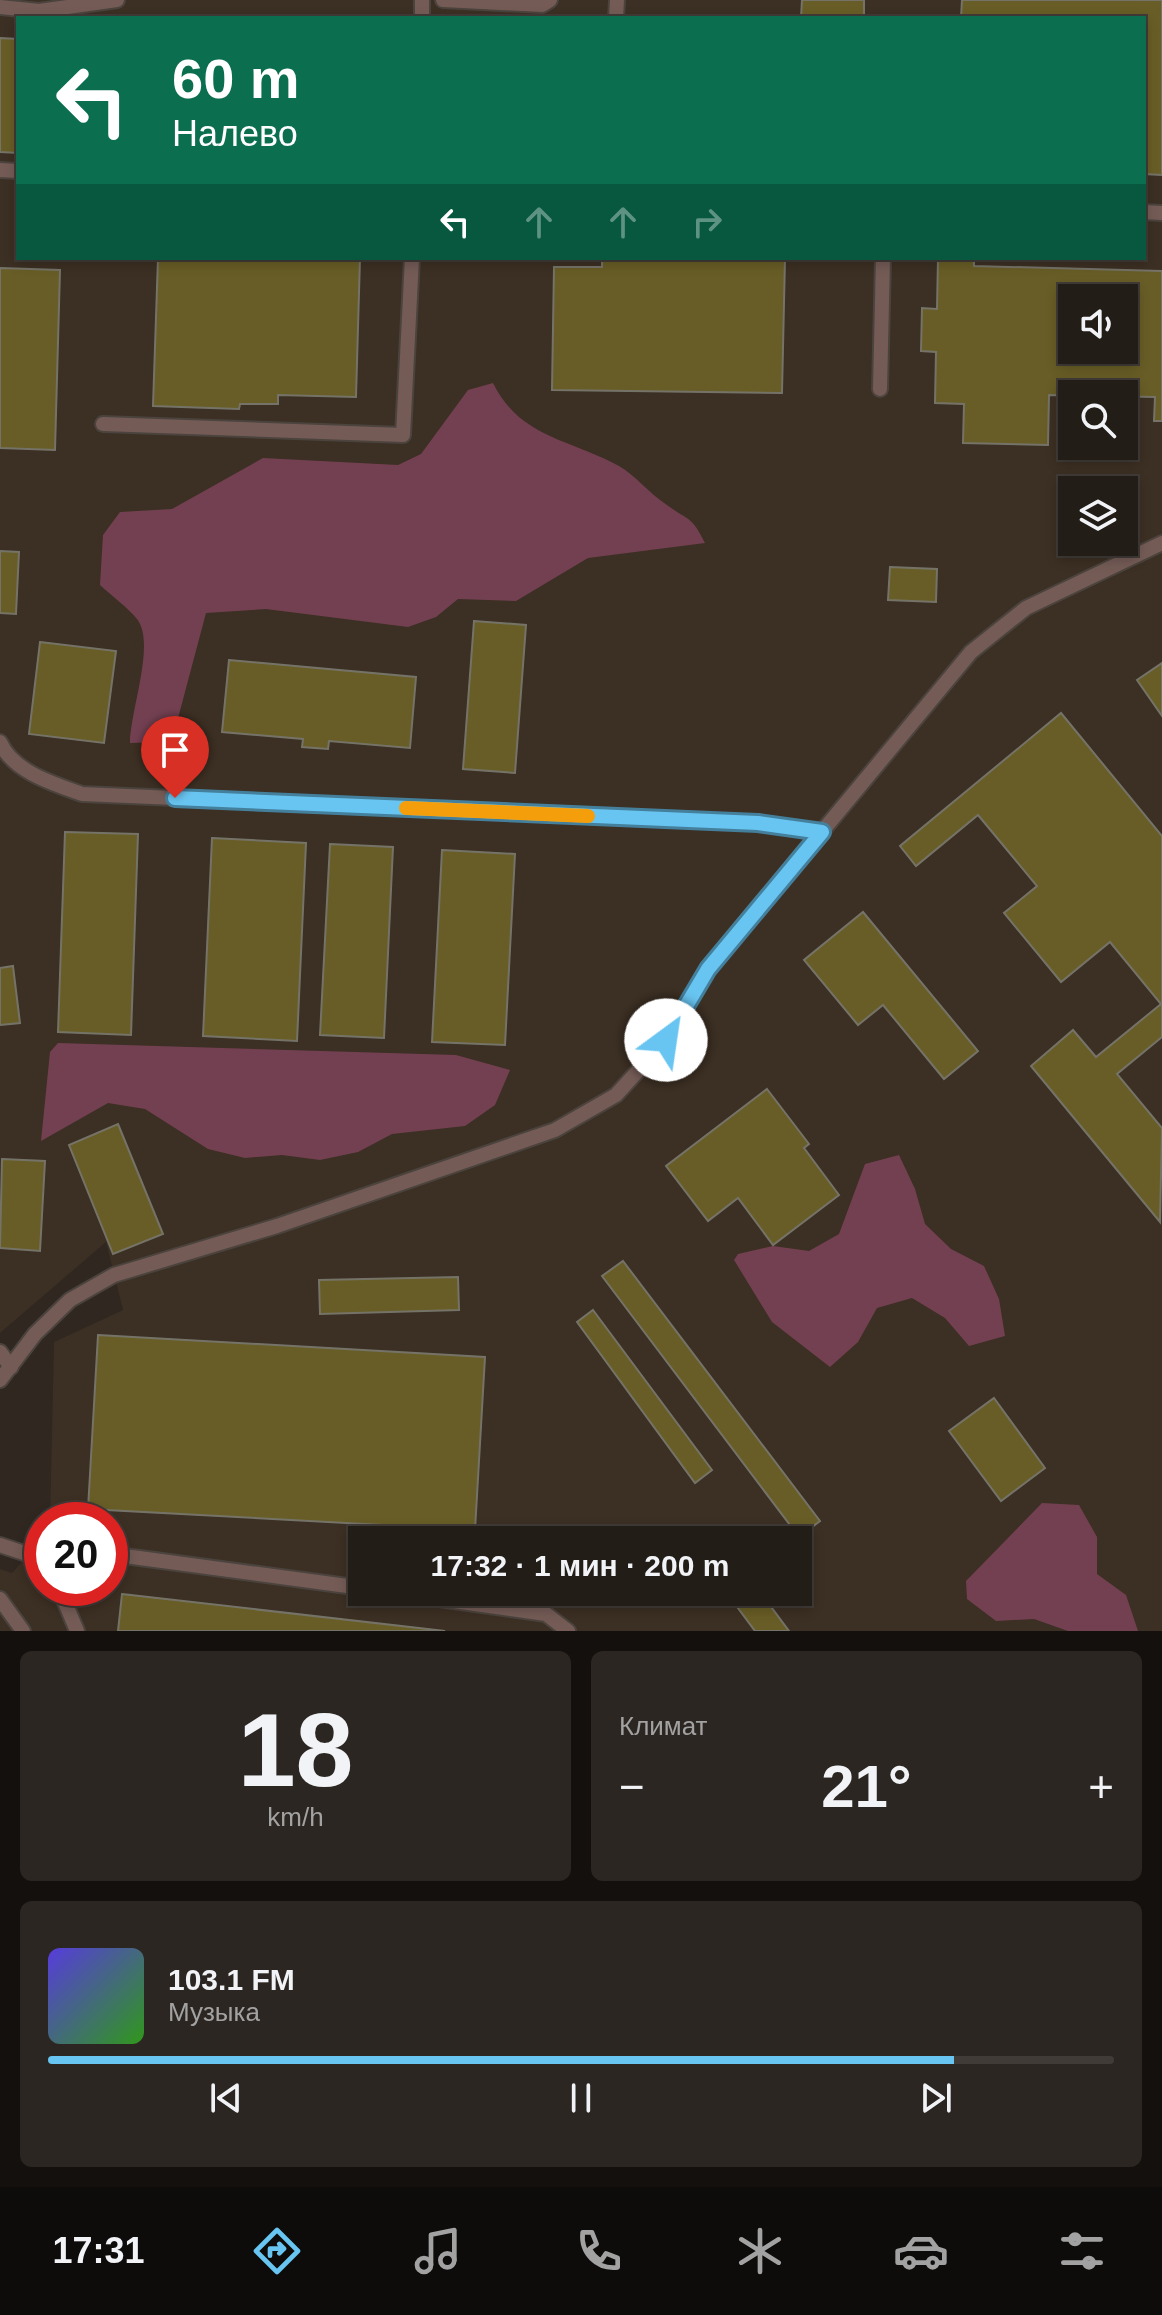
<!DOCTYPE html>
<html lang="ru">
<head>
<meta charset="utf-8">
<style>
  :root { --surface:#231d18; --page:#2b2621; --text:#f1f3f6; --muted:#a3a2a2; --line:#403b37; --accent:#68c4f0 }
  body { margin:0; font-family:Arial,sans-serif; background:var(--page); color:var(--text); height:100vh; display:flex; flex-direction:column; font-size:30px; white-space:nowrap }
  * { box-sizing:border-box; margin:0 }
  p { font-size:26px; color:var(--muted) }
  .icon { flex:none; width:44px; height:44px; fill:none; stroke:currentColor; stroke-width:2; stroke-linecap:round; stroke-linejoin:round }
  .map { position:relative; height:1631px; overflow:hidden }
  .side { display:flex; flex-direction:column; gap:20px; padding:20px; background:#13100d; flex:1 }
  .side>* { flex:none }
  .hud { position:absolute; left:16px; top:16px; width:1130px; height:244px; border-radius:0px; box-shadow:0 4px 12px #0003,0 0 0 2px var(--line); background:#0b6e4f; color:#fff; overflow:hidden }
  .controls { position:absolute; left:1058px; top:284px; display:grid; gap:16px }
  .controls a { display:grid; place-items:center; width:80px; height:80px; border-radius:0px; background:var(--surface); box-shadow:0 4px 12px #0003,0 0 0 2px var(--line); font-size:40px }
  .speed { position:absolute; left:24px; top:1502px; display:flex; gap:16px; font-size:40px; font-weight:700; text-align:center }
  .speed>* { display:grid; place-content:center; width:104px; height:104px; border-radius:50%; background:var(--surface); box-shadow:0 4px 12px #0003,0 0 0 2px var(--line); line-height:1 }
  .speed .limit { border:12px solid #d22; background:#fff; color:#111 }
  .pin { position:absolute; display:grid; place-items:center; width:68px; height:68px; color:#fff; margin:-82px -34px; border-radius:50% 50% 50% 0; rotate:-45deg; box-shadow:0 0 8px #0007 }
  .pin .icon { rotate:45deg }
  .me { position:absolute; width:88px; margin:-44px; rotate:31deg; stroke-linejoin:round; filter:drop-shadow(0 0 6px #0008) }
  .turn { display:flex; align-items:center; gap:28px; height:168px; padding:0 24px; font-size:36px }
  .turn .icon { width:104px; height:104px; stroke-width:2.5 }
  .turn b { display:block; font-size:56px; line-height:68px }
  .lanes { display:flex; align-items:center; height:76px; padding:0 24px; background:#0003; justify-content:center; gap:40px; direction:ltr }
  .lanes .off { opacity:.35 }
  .big { font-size:60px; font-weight:700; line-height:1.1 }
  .side .widget { flex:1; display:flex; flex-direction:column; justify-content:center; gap:12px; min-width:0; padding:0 28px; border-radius:12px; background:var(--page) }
  .side .dial { align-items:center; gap:0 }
  .dial b { font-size:104px; line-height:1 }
  .song { display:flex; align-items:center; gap:24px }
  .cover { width:96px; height:96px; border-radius:12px; background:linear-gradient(135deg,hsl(250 70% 55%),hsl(110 70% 35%)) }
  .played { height:8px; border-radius:4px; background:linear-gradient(90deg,var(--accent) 85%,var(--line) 85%) }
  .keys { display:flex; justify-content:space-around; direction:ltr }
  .heat { display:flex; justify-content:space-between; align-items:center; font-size:44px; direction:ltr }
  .side .tiles { flex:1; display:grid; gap:20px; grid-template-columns:1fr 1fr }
  .widget:last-child { grid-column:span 2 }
  .trip { position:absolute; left:348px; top:1526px; width:464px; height:80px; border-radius:0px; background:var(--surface); box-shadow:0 4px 12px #0003,0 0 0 2px var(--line); font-weight:700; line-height:80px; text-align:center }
  .menu { display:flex; height:128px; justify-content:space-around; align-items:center; background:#0e0c0a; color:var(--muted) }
  .menu .icon { width:56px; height:56px }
  .menu .selected { color:var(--accent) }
  .menu b { font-size:36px; color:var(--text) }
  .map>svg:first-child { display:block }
</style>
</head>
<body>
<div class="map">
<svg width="1162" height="1631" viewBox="0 0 1162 1631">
  <rect width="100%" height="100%" fill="#2f2720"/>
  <!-- built -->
  <path fill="#3c2f23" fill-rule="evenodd" d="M0,0H1162V1631H0V1569L12,1573L42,1539V1588H110V1520H50L54,1342L123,1310L106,1242L0,1333ZM18,18H1144V258H18ZM1072,298H1124V350H1072ZM1072,394H1124V446H1072ZM1072,490H1124V542H1072ZM362,1540H798V1592H362Z"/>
  <!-- forest -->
  <g fill="#734052">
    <path d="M493,383C520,438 570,439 619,466C636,476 650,494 667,505C690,522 691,515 705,543L588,558L516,601L458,599L436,617L408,627L266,609L206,613L177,722L158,742L130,743C130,711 156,643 137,619C127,607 112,596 100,585L103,535L120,512L172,509L263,458L398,465L421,454L468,390Z"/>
    <path d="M58,1043L456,1055L510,1070L495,1105L465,1126L392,1134L358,1152L320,1160L282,1155L245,1158L208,1149L145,1109L108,1103L41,1141L50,1052Z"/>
    <path d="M899,1155L915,1189L925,1224L951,1249L984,1266L999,1299L1005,1336L969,1346L945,1318L912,1298L877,1308L858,1342L830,1367L772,1322L734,1260L738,1254L773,1246L809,1251L839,1234L865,1164Z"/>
    <path d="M1042,1503L1079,1505L1097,1537V1574L1126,1595L1138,1631H1068L1034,1619L996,1621L967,1599L966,1581Z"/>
  </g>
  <!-- building -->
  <g fill="#685d26" stroke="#757368" stroke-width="2" fill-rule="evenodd">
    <path d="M802,0H864V18H801Z"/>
    <path d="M962,0H1162V175L1144,174V18H961Z"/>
    <path d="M0,38L18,39V153L0,152Z"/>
    <path d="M158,258H360L356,397L278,395V404H240L239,409L153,406Z"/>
    <path d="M602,258H785L782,393L552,390L554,267H602Z"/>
    <path d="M938,258H974V266L1162,271V421H1154L1155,397L1049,395L1048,445L963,443L964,404L935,403L936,352L921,351L922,308L937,309ZM1072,298H1124V350H1072Z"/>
    <path d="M0,268L60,270L55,450L0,448Z"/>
    <path d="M0,551L19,552L16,614L0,613Z"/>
    <path d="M890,567L937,569L936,602L888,600Z"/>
    <path d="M474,621L526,625L515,773L463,769Z"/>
    <path d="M40,642L116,651L104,743L29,734Z"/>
    <path d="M229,660L416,677L410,748L329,741L328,749L302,747L303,739L222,732Z"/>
    <path d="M1162,663V716L1137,680Z"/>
    <path d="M1061,713L1162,836V1037L1117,1074L1162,1128L1160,1222L1031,1066L1073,1030L1096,1057L1161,1004L1110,942L1061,982L1004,913L1037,886L978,815L916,866L900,846Z"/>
    <path d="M65,832L138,834L131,1035L58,1032Z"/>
    <path d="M212,838L306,843L297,1041L203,1036Z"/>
    <path d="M330,844L393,847L384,1038L320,1035Z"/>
    <path d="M442,850L515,854L505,1045L432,1042Z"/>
    <path d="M863,912L978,1051L944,1079L883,1005L858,1025L804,960Z"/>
    <path d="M13,966L20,1023L0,1025V968Z"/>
    <path d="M767,1089L809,1144L804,1148L839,1195L773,1245L738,1198L708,1221L666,1166Z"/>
    <path d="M118,1124L163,1234L113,1254L69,1145Z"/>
    <path d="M2,1159L45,1161L40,1251L0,1248Z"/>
    <path d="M623,1261L820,1521L799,1537L602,1276Z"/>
    <path d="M458,1277L459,1310L320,1314L319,1280Z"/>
    <path d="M593,1310L712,1470L695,1483L577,1322Z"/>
    <path d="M98,1335L485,1357L475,1530L88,1509Z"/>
    <path d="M994,1398L1045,1468L1001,1501L949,1431Z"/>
    <path d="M726,1592H760L789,1631H755Z"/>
    <path d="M122,1594L445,1631H118Z"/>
  </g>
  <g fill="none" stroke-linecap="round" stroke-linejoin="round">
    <defs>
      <g id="service">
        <path d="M443,0L542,5L550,0"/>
        <path d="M0,7L39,11L117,0"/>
        <path d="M422,18V0"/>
        <path d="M616,18L617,0"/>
        <path d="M0,170L18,171"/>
        <path d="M1144,212L1162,213"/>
        <path d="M880,389L883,258"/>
        <path d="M103,424L403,435L412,258"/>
        <path d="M0,742C13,772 54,784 82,794L758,823L822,832"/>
        <path d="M0,1352L11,1367"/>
        <path d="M0,1380L35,1334L70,1300L114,1275L277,1226L555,1130L616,1095L666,1040L708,969L971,652L1026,608L1162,543"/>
        <path d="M0,1545L42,1559"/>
        <path d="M110,1554L362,1588"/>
        <path d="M59,1588L77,1631"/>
        <path d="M389,1592L546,1614L568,1631"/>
        <path d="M0,1599L23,1631"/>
      </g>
    </defs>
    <!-- service casing -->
    <use href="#service" stroke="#4b433d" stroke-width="18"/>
    <!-- service -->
    <use href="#service" stroke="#745b56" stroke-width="14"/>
  </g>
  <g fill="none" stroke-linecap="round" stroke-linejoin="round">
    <defs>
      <path id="route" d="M175,798L758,823L822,832L708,969L666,1040"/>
    </defs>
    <!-- route casing -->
    <use href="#route" stroke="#447f9c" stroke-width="20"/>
    <!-- route -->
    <use href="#route" stroke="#68c4f0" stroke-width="14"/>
    <!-- slow -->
    <path stroke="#f59e0b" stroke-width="14" d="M406,808L588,816"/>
  </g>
</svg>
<div class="controls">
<a><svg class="icon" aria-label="sound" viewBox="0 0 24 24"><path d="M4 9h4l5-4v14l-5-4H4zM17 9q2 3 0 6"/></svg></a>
<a><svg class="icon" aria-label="search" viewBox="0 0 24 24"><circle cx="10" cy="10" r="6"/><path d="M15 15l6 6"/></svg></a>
<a><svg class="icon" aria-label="layers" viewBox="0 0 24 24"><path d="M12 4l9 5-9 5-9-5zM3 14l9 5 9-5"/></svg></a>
</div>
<div class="speed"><div class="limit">20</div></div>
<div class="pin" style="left:175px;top:798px;background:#d93025"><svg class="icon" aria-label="arrive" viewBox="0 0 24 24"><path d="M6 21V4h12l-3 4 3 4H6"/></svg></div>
<svg class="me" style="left:666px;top:1040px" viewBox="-20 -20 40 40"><circle r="19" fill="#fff"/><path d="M0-13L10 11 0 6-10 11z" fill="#68c4f0"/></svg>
<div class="trip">17:32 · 1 мин · 200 m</div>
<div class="hud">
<div class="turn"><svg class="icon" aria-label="left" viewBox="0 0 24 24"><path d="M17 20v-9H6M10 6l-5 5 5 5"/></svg><div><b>60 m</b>Налево</div></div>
<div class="lanes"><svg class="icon" aria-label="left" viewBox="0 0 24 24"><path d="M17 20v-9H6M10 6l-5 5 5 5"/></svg><svg class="icon off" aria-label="ahead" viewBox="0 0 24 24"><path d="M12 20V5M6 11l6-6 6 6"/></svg><svg class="icon off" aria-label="ahead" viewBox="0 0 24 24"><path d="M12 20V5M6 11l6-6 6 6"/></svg><svg class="icon off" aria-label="right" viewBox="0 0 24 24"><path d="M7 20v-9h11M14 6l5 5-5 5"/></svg></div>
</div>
</div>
<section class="side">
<div class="tiles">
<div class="widget dial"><b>18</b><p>km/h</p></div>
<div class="widget"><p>Климат</p>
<div class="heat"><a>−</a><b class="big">21°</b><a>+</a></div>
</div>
<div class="widget">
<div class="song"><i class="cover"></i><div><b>103.1 FM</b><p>Музыка</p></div></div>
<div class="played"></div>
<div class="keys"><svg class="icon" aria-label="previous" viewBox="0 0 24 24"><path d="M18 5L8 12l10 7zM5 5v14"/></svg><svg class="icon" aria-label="pause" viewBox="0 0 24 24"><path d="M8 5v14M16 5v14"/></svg><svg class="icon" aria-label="next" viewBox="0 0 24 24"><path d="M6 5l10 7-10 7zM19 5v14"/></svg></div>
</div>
</div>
</section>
<nav class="menu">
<b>17:31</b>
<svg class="icon selected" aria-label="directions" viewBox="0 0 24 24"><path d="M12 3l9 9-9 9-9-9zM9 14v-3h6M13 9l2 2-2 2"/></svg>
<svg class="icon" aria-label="music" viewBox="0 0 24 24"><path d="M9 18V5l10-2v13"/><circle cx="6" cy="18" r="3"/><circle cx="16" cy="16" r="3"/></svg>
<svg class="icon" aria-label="phone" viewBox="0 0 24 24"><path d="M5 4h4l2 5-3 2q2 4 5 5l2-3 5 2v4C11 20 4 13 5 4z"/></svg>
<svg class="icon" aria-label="climate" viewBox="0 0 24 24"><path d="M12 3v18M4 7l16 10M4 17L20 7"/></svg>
<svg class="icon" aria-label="car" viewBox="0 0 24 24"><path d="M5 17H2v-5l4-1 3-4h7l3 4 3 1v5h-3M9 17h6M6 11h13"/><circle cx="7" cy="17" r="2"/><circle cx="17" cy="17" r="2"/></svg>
<svg class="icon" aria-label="filters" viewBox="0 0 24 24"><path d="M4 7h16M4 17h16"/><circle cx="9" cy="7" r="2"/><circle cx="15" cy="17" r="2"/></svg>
</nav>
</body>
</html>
